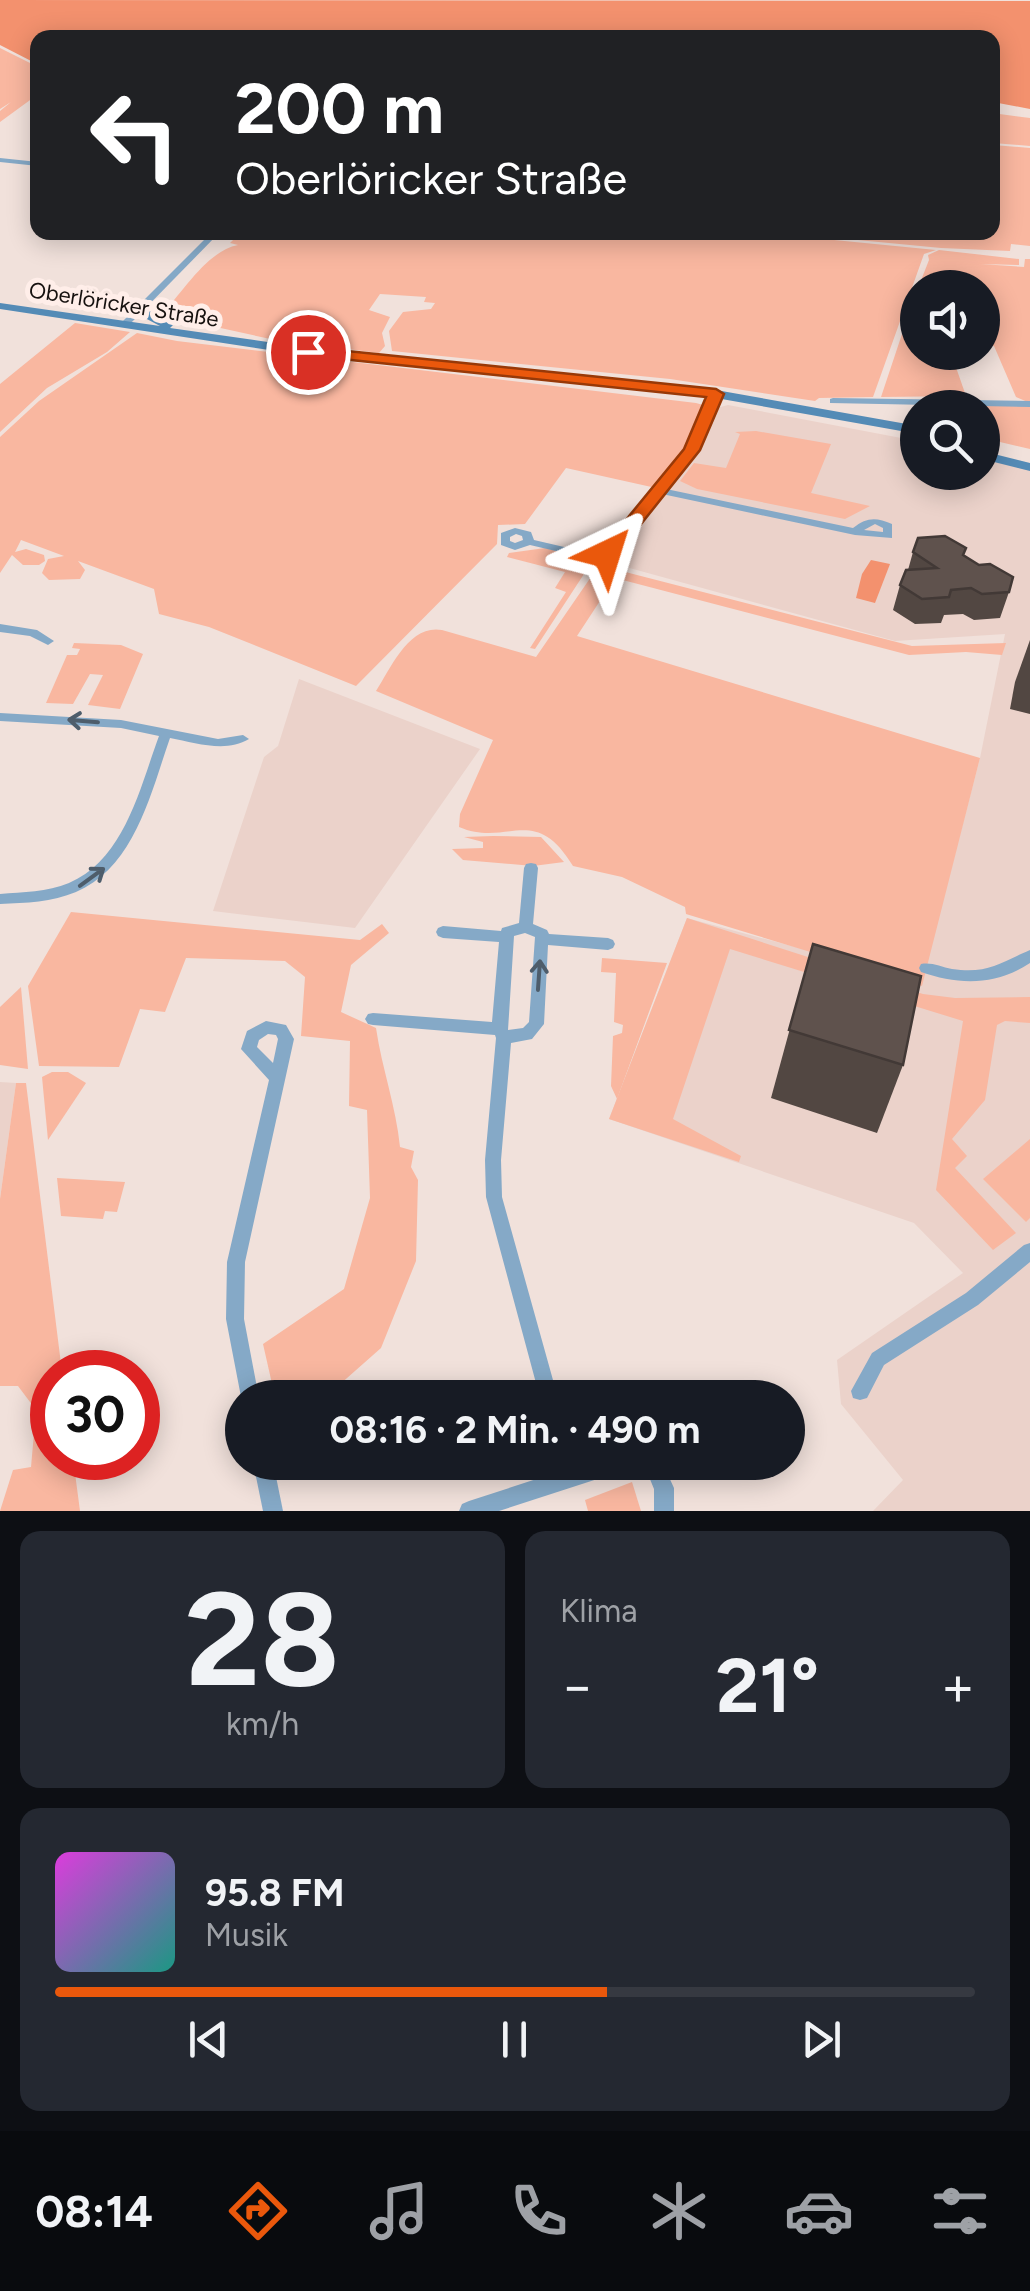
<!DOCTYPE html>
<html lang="de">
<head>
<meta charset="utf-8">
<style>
  :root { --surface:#171b24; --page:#242831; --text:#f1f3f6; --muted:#9ea1a6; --line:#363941; --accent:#ea580c }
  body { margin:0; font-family:Figtree,sans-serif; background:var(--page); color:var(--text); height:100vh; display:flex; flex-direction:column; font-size:38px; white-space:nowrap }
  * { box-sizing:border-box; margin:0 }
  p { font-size:32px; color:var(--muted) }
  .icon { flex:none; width:55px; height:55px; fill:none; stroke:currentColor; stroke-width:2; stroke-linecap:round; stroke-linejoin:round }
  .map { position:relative; height:1511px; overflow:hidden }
  .details { display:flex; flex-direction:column; gap:20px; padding:20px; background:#0d0f14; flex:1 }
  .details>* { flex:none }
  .banner { position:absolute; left:30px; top:30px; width:970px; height:210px; border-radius:20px; box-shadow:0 5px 25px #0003; background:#202124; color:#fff; overflow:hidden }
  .tools { position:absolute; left:900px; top:270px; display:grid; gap:20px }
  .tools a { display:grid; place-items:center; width:100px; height:100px; border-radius:50%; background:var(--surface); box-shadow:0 5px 25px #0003; font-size:50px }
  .speed { position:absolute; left:30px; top:1350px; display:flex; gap:20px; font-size:50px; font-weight:700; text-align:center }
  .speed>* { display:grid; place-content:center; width:130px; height:130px; border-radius:50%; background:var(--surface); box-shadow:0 5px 25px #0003; line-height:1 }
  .speed .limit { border:15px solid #d22; background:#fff; color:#111 }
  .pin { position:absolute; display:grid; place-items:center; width:85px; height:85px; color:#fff; margin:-42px; border:5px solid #fff; border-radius:50%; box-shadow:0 2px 10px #0007 }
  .me { position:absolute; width:110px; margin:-55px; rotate:41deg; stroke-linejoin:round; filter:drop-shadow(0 0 8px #0008) }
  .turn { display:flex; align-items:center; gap:35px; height:210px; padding:0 40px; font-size:45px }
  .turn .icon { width:130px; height:130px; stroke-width:2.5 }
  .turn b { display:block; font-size:70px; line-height:85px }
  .big { font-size:75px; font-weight:700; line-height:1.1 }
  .details .card { flex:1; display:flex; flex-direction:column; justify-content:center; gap:15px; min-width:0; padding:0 35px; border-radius:20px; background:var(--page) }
  .details .dial { align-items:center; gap:0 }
  .dial b { font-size:130px; line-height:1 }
  .song { display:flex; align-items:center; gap:30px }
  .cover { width:120px; height:120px; border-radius:15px; background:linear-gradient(135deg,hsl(300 70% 55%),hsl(170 70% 35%)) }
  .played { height:10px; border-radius:5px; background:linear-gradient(90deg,var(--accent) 60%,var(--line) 60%) }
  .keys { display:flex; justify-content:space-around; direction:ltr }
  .heat { display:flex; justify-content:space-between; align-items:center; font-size:55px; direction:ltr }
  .details .tiles { flex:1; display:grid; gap:20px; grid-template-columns:1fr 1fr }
  .card:last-child { grid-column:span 2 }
  .trip { position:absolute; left:225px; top:1380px; width:580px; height:100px; border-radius:50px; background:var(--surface); box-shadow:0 5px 25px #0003; font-weight:700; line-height:100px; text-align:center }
  .tabs { display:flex; height:160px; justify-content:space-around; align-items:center; background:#090b0e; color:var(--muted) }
  .tabs .icon { width:70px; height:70px }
  .tabs .on { color:var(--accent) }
  .tabs b { font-size:45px; color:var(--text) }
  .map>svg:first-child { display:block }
</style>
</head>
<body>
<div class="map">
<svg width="1030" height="1511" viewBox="0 0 1030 1511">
  <rect width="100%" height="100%" fill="#f1e1db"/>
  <!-- built -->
  <g fill="#ebd2ca">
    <path d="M728,405L917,441L918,472H982L983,457L1030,469V1511H873L903,1480L841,1404L837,1360L963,1273L914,1223L609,1119L687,918L922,981L980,758L1005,634L895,641L604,561L664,490L713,409Z"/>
    <path d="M299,679L480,749L355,928L213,911L264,757L278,746Z"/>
    <path d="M0,1082L16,1083L0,1199Z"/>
  </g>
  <!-- green -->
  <g fill="#f9b7a0">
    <path d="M0,48L38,67L37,95L0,122V111L11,102L0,109Z"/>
    <path d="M992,113L1030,118V146L993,143Z"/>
    <path d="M993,145L1030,148V246L1011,244L1010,251L941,248L785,233L992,232Z"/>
    <path d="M763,233L936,250L924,254L873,397L819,398L815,401L670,379L392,351L389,331L403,312L431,309L435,303L424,302L426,297L380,294L369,310L390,317L382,333L385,346L379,353L275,340L161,315C184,291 207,251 238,245L230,243L240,233Z"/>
    <path d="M939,250L1019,259V265L981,264L1024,267L1025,259H1030V403L1016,397L994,346H983V334H995L987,314L983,313L982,288H918L929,260L928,255Z"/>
    <path d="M917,289V306L910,329L917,331L918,352L951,353L966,396L881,397Z"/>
    <path d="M75,323L130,332L107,352L47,388L0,432V384Z"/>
    <path d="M137,333L177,341L696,403L703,405C700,438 676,463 656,488L566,468L525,524L498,525L497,544L356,686L209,627L159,614L154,589L78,561L85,570L80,579L49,580L42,573L48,559L64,556L21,540L15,552L26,549L44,555L45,561L39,565H23L12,555L0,573V437L39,401Z"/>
    <path d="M1009,403L1030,405V449L983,438L982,408H939Z"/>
    <path d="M756,431L831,444L811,493L870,506L845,519L697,489L680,481L694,463L726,468L740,434L735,432Z"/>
    <path d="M545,548L600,563L584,574L535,649L530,648L566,592L555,588L565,572L507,557L509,553Z"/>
    <path d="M606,567L912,646L1006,643L1002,655L966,652L909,655L615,578L577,636L980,758L922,986L686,914L685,907L622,877L573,866C534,802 508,848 459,827L460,814L493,740L376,691C391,668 409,624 442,630L536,657L593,574Z"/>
    <path d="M74,643L121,645L143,654L120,709L88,705L103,675L90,674L73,704L46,703L67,655H77L80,649L72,648Z"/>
    <path d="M493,836L541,837L564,862L533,866L463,860L452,849L483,848V842L464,837Z"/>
    <path d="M71,912L360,940L382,924L389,933L351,965L341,1012L376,1028C382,1069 396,1106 400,1147L414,1151L411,1167L418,1180L416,1261L381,1348L338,1386L346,1397H275L263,1344L344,1289L370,1198L367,1110L349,1106L350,1041L301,1036L305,977L285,961L186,958L165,1012L140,1009L119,1067L39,1066L28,986Z"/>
    <path d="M687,918L923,994L955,998L1030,997V1023L1005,1021L997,1025L985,1100L952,1139L967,1156L955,1168L1016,1233L993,1250L936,1190L963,1021L730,949L673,1119L741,1156L739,1162L609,1119Z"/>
    <path d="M602,958L667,963L617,1099L611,1086L613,1036L622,1033L623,1025L614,1022L616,973L601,972Z"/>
    <path d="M21,987L28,1069L0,1065V1007Z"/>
    <path d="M52,1072H68L86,1083L48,1140L42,1077Z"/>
    <path d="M16,1083H26L62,1372H52V1458H73L80,1511H0L13,1470L31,1467L36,1410L18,1386H0V1199Z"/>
    <path d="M1030,1139V1218L1026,1222L983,1179Z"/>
    <path d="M57,1178L125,1182L117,1212L105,1211L103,1219L61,1216Z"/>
    <path d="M632,1482L641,1511H588L585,1500Z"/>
  </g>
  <!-- water -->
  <g fill="#f3916e">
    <path d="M0,0L1030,1V109L993,102L992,38L104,35L38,38L37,64L0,45Z"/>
    <path d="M871,560L890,564L875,603L856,598L862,574Z"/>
  </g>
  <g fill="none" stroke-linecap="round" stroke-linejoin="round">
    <!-- minor -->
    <g fill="#85a9c7" fill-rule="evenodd">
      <path d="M0,158L38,162V166L0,162Z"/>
      <path d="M212,232H220L129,325H123V321Z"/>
      <path d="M716,391L721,394L697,451L666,489L853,528C867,517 876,517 892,524V538L855,535L662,494L611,556L590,559L530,545L515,550L501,545V533L515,528L531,532L534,540L590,553L604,551L688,450L711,394ZM875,524L883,528V532L864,530ZM516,534L522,536L523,540L515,543L510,541V537Z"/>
      <path d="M833,398L1030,401V407L830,403V399Z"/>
      <path d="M0,624L37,630L54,641L48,645L30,636L0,632Z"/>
      <path d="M0,713L121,720L218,739L243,735L249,739C226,753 196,743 170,738C151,792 135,867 76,892C52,902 26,903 0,904V894C23,892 47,892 69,883C125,859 140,787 159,736L121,728L0,721Z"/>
      <path d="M531,863L536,864L538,868L533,924L547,930L549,934L608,938L613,940L615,944L613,948L608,950L548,945L544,1024L532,1039L511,1043L501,1160L502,1197L558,1398H540L486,1197L485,1160L496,1038L495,1035L373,1025L368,1024L365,1019L368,1014L373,1013L492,1022L499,942L443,938L438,936L436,932L438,928L443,926L501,931L502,928L519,923L524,868L526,864ZM525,933L535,937L529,1022L523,1028L508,1030L514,936Z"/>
      <path d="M1030,950V963C996,986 958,985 921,972L919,968L921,964C932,962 941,967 952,969C988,974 1000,963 1030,950Z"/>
      <path d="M266,1021L286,1025L294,1039L245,1262L244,1319L259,1398H242V1402L226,1319L227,1262L269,1080L241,1049L247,1031ZM268,1034L276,1035L278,1039L273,1063L257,1047L259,1040Z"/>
      <path d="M1030,1243V1262L978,1305L884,1365L867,1398L860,1400L853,1398L851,1391L872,1353L966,1293L1024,1245Z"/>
      <path d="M253,1462H273L283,1511H263Z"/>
      <path d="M558,1462H578L579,1466L588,1462H628L626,1469L619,1472L499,1511H459L462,1504L469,1501L561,1471Z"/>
      <path d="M643,1462H662L674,1488V1511H654V1489Z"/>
    </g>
    <!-- secondary -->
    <g fill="#548bb6" fill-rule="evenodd">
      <path d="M146,301L152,304L156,316L173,325L170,328L309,348L716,390L918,426V434L716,398L309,356L0,309V303L160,326L145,318L140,304Z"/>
      <path d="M982,451L1030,463V471L982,459Z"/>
    </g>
  </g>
  <!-- wall -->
  <g fill="#524742">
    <path d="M913,552L964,555L1009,592L1000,618L974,620L963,614L944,615L941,623L915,624L893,610L900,585L908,570Z"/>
    <path d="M1030,640V714L1010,709L1015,682Z"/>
    <path d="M813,944L903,1065L877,1133L771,1098Z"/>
  </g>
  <!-- building -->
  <g fill="#5f524d" stroke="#423936" stroke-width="2.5">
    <path d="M945,536L966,548L963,555L979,565L990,564L1013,577L1009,592L982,594L971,588L951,590L949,597L922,599L900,585L906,570L937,568L913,552L918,538Z"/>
    <path d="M813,944L921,976L903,1065L789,1030Z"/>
  </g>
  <!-- one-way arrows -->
  <defs><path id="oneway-shaft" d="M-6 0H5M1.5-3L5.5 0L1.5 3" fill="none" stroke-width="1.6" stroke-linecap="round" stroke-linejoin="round" transform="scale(2.5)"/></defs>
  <g stroke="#4e5d6b">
    <use href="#oneway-shaft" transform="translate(83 721) rotate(-175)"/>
    <use href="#oneway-shaft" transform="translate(92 877) rotate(-36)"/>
    <use href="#oneway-shaft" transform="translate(539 975) rotate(-86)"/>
  </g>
  <!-- route -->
  <path fill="#ea580c" stroke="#983908" stroke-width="2.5" d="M308,347L716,389L724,394L700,450L614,558L607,560L598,554L684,449L706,397L303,355L301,352Z"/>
  <g text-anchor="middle" stroke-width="10" stroke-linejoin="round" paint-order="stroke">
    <!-- far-street labels -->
    <g font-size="22" fill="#16110f" stroke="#ffeee9">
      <text transform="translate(124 304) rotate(9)" y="8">Oberlöricker Straße</text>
    </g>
  </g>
</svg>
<div class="tools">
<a><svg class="icon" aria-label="sound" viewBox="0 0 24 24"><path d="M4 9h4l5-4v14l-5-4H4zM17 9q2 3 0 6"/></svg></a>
<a><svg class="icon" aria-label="search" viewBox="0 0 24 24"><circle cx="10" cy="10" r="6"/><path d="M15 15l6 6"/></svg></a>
</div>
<div class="speed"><div class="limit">30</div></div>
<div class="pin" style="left:308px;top:352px;background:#d93025"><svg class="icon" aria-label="arrive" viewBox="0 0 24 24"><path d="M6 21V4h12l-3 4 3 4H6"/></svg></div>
<svg class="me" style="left:607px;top:554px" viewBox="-20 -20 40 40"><path d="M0-17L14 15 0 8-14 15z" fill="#ea580c" stroke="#fff" stroke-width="4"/></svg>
<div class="trip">08:16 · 2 Min. · 490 m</div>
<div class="banner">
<div class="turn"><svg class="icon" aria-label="left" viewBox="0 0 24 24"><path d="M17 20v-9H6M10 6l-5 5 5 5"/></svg><div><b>200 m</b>Oberlöricker Straße</div></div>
</div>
</div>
<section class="details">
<div class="tiles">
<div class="card dial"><b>28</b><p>km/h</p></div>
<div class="card"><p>Klima</p>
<div class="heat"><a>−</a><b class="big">21°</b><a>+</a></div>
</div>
<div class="card">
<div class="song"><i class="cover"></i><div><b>95.8 FM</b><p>Musik</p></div></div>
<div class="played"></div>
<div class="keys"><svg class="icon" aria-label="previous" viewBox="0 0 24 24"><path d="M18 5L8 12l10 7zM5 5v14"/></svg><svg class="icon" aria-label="pause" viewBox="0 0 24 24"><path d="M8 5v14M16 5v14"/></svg><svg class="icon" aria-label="next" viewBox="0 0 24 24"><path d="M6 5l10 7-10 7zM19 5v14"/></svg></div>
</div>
</div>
</section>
<nav class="tabs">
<b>08:14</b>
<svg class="icon on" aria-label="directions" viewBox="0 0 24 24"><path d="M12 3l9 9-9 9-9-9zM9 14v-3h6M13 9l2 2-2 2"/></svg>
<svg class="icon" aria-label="music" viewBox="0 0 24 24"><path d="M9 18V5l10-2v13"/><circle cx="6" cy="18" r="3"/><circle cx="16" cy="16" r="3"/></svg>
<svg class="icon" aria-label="phone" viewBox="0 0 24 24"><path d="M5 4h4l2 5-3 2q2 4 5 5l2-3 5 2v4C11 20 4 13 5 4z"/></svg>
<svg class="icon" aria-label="climate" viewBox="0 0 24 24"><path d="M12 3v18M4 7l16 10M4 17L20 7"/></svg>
<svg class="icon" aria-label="car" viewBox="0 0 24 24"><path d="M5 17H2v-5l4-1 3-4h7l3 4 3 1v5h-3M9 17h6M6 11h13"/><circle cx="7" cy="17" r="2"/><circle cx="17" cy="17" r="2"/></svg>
<svg class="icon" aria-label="filters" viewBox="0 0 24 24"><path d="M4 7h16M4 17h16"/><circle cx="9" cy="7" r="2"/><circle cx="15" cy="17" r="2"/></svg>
</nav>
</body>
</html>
